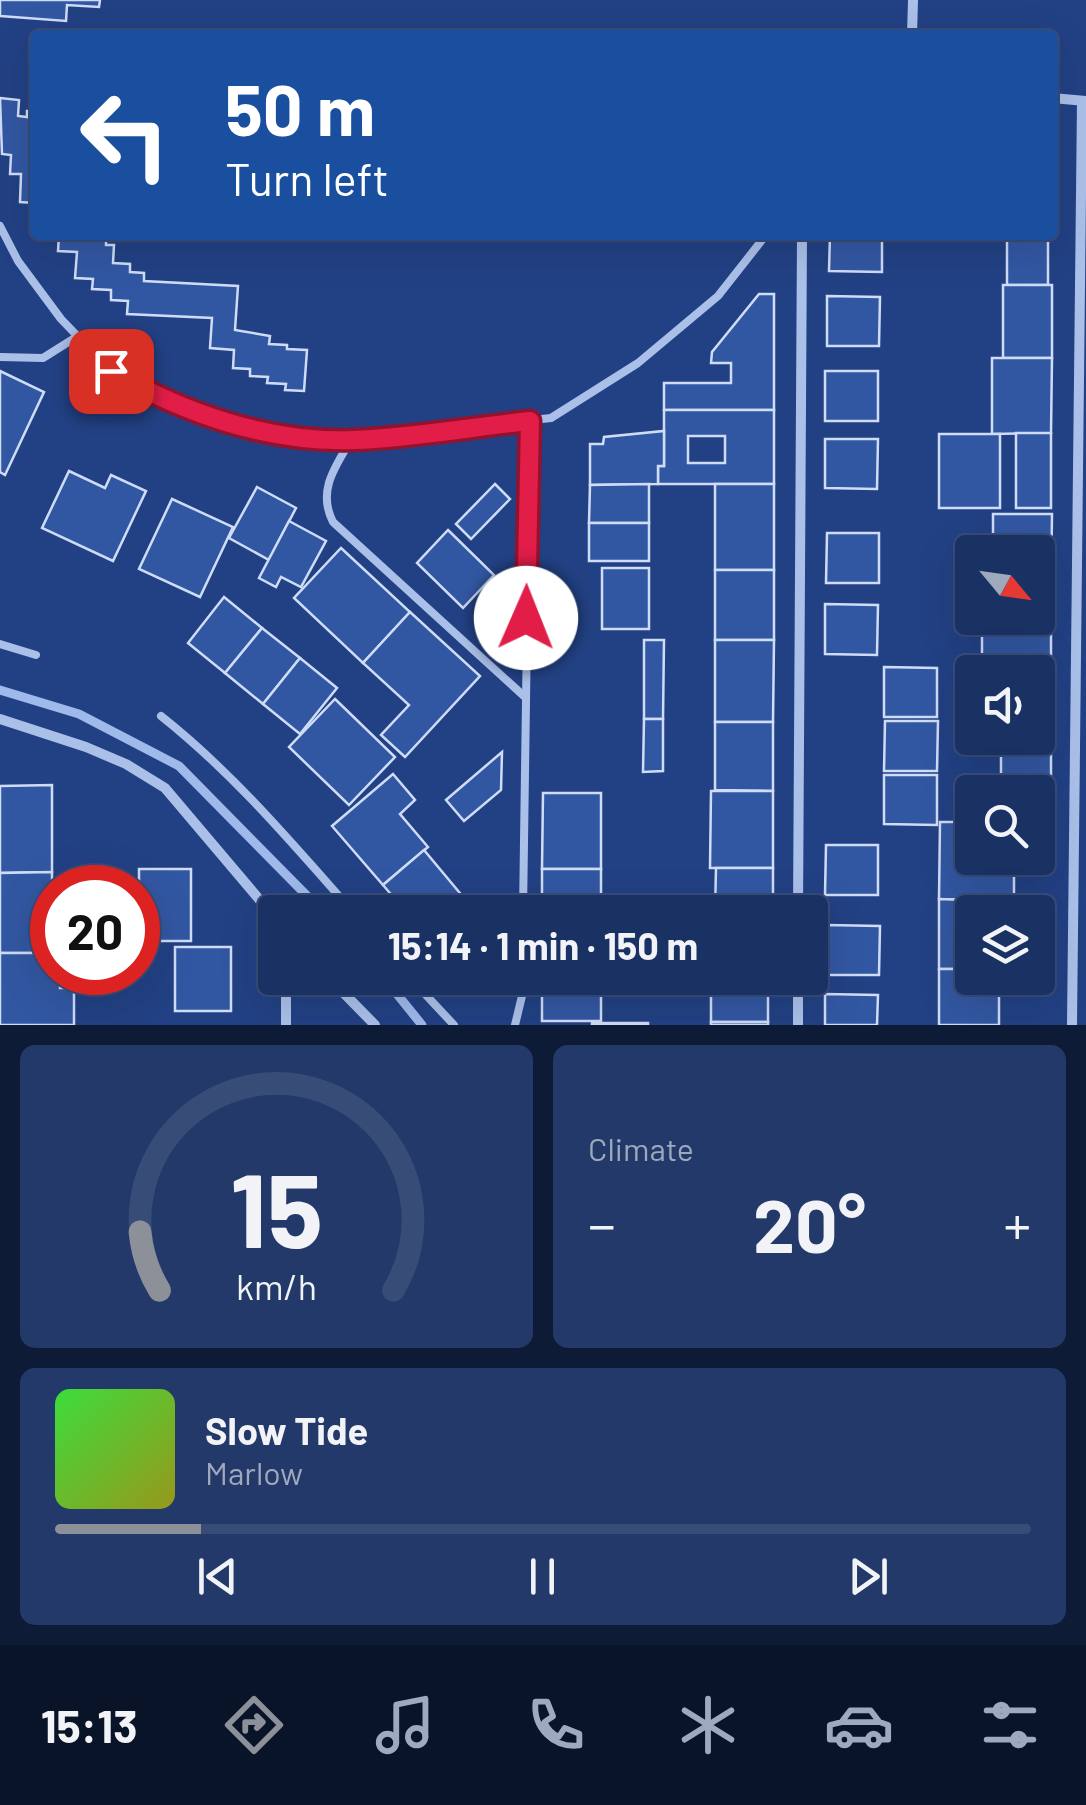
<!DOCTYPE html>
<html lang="en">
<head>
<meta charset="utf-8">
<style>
  :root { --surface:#1a3163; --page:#233969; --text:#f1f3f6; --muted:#9fa9be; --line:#384c78; --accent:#8c9099 }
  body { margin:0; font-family:Barlow,sans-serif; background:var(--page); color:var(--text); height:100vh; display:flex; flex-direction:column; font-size:38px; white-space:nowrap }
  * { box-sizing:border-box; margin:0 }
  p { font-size:32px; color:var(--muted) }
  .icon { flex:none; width:55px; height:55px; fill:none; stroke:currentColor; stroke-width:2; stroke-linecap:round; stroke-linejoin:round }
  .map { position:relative; height:1025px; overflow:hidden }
  .side { display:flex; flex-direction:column; gap:20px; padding:20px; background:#0e1b36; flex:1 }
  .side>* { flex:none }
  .guide { position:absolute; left:30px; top:30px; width:1028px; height:210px; border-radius:10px; box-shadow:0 10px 40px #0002,0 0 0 2px var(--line); background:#1a4fa0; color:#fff; overflow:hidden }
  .needle { width:65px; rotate:119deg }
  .fabs { position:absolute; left:955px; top:535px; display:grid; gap:20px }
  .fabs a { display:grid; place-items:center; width:100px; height:100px; border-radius:10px; background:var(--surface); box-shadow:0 10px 40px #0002,0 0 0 2px var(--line); font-size:50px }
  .speed { position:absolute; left:30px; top:865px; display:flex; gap:20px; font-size:50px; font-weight:700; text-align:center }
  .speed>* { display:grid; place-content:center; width:130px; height:130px; border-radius:50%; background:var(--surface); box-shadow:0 10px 40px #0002,0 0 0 2px var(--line); line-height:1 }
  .speed .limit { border:15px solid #d22; background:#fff; color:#111 }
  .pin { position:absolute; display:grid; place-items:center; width:85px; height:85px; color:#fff; margin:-42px; border-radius:20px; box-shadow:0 5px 15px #0006 }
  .me { position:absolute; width:110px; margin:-55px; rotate:1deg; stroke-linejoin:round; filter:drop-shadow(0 0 8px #0008) }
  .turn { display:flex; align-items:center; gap:35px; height:210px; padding:0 30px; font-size:45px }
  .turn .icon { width:130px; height:130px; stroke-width:2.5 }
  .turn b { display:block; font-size:70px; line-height:85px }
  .big { font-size:75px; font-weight:700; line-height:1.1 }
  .side .card { flex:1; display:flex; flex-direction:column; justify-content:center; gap:15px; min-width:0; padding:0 35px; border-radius:15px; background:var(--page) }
  .side .dial { align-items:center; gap:0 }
  .dial svg { height:260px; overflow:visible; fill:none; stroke:var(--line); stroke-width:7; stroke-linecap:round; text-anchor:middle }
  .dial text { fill:var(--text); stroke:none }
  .song { display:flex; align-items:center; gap:30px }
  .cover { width:120px; height:120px; border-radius:15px; background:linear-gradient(135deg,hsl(120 70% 55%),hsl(60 70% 35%)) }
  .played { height:10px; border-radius:5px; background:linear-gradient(90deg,var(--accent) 15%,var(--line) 15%) }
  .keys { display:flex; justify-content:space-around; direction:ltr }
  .heat { display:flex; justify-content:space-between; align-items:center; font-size:55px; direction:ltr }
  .side .tiles { flex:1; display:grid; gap:20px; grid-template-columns:1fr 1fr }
  .card:last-child { grid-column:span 2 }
  .trip { position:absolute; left:258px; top:895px; width:570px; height:100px; border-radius:10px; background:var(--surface); box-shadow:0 10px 40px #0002,0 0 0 2px var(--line); font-weight:700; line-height:100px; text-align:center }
  .tab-bar { display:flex; height:160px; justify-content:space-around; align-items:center; background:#0a1428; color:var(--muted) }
  .tab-bar .icon { width:70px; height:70px }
  .tab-bar .active { color:var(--accent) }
  .tab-bar b { font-size:45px; color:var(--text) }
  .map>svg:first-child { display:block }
</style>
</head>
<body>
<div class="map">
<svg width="1086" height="1025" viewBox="0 0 1086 1025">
  <rect width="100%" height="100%" fill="#224184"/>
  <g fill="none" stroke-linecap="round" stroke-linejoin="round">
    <!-- stream -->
    <g stroke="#9fb9ea" stroke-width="9">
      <path d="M0,690L79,714L179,766L323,912"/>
      <path d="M384,978L422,1025"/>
    </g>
  </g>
  <!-- building -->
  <g fill="#3257a2" stroke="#cfdcf7" stroke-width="2.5" fill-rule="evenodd">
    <path d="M0,0H100L99,7L67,5L66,21L0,16Z"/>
    <path d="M0,98L19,100L18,116L27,117V111H35V203L20,202L21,174H10L11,155L2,154Z"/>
    <path d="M59,235H106V245H114L113,263L130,264V272L144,273V281L238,286L235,330L270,336L269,344L287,345V349L307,350L304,391L285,390L286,384L267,383L268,377L250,376V369L233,368L234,350L210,348L212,318L127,314L128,301L111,300V290L92,289L93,279L75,278L77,252L58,251Z"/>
    <path d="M830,235H882V272L829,271Z"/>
    <rect x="1007" y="235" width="41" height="50"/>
    <rect x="1003" y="285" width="49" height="73"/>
    <path d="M759,294H774V410H664V383H731V363H711L712,352Z"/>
    <path d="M827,296L880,297L879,346H827Z"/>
    <path d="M992,358H1052L1051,433L992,434Z"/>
    <path d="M0,371L44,392L5,475L0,472Z"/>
    <rect x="825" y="371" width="53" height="50"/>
    <path d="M664,410H774V484H658V466H664ZM688,436H725V463H688Z"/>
    <path d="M664,431V466H658V484L590,485V444H603L604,437Z"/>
    <rect x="1016" y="433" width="35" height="75"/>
    <rect x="939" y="434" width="61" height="74"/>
    <path d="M825,439H878L877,489L825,488Z"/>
    <path d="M69,471L105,488L111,475L146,491L113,561L42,528Z"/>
    <path d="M495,484L510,499L471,539L456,524Z"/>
    <path d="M649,484V523H589L590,485Z"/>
    <rect x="715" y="484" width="59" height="86"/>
    <path d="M257,487L296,508L269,560L229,538Z"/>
    <path d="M172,499L233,527L200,597L139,569Z"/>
    <path d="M993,514H1052L1051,591H1038V552H993Z"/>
    <path d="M289,521L326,541L301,587L281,577L276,587L259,578Z"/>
    <rect x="589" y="523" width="60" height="38"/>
    <path d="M448,530L494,575L463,608L417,563Z"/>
    <path d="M827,533H879V583H826Z"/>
    <path d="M341,548L410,612L363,663L294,598Z"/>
    <rect x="602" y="568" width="47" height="61"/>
    <rect x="715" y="570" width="59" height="70"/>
    <path d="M1038,591H1051V667H982V618H1038Z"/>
    <path d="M224,597L262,628L225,673L188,643Z"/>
    <path d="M825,604L878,605L877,655L825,654Z"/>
    <path d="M410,612L480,676L405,757L381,735L409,705L363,663Z"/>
    <path d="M262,628L300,658L263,704L225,673Z"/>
    <path d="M644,640H664L663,719H644Z"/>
    <path d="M715,640H774L773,722H715Z"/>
    <path d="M300,658L337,688L300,734L263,704Z"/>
    <path d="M884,667L937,668V717H884Z"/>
    <path d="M993,667H1051V742H993V738H1038V672H993Z"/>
    <path d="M335,699L395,757L349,805L289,747Z"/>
    <path d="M644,719H663V771L643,772Z"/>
    <path d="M885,721H938L937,771H884Z"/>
    <path d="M715,722H773V791L715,790Z"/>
    <path d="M1001,742H1051V822H1038V792H1001Z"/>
    <path d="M502,752L501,790L464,821L446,800Z"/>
    <path d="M393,774L415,800L400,814L428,847L383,885L332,826Z"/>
    <path d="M884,775H937V825L884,824Z"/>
    <path d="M52,785V872L0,873V786Z"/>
    <path d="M711,791H773V868H710Z"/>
    <path d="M543,793H601V869H542Z"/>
    <path d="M940,822H972V858H1014V900L939,899Z"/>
    <path d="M826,845H878V895H825Z"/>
    <path d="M424,850L474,910L471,912H406L383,885Z"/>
    <path d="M716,868H773V912H715Z"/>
    <rect x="139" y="869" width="52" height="72"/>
    <rect x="542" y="869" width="59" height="43"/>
    <path d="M52,872V953H0V873Z"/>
    <path d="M939,899L966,900L965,969H939Z"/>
    <path d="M827,925L880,926L879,975H826Z"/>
    <rect x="175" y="947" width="56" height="64"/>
    <path d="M0,953H52V972H60V988H74V1025H0Z"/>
    <path d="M939,969H972V978H999V1025H939Z"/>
    <rect x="542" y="978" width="59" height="43"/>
    <rect x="711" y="978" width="57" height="44"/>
    <path d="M825,994L878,995L877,1025H825Z"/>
    <rect x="711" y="1022" width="57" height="3"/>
    <rect x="592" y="1023" width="56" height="2"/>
  </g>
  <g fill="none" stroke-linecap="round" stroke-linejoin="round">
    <!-- service -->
    <g stroke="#abc0e9" stroke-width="8">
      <path d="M0,226L18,261L61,319L111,371L157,398L210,418L292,436L351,440L551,418L638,363L718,296L766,235"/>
      <path d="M0,357L43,358L78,336"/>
      <path d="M351,440C335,467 317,491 333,522L525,697"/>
      <path d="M0,644L36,655"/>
      <path d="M161,716C233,773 292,843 353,912"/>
      <path d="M523,912L530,421"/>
      <path d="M410,978L454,1025"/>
      <path d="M515,1025L522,996V978"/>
    </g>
    <!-- minor -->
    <g stroke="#abc0e9" stroke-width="10">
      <path d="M912,35L913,0"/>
      <path d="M1052,98L1086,101"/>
      <path d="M0,719L86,747L126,764L165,788L275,918"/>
      <path d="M798,912L802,235"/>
      <path d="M329,978L375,1025"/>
      <path d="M286,1025V978"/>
      <path d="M798,1025V978"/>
      <path d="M1072,1025L1082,101"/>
    </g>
  </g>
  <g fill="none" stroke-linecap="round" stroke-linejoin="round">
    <defs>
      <path id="route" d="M111,371C183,413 268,443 353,440C412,438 471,427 530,421L526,618"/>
    </defs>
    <!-- route casing -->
    <use href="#route" stroke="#92132f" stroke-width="25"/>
    <!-- route -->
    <use href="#route" stroke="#e11d48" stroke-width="18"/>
  </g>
</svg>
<div class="fabs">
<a><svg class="needle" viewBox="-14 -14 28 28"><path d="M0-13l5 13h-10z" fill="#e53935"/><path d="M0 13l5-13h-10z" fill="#9fa9be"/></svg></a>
<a><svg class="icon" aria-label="sound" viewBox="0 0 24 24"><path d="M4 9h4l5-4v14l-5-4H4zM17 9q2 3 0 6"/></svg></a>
<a><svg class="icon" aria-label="search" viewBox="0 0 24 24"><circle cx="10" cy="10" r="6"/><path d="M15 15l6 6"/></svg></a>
<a><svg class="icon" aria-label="layers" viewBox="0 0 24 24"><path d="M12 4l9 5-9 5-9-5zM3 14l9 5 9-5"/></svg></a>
</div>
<div class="speed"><div class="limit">20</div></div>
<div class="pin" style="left:111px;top:371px;background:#d93025"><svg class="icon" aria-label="arrive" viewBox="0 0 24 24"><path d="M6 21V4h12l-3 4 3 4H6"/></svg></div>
<svg class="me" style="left:526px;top:618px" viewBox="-20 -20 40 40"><circle r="19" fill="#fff"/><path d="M0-13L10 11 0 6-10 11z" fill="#e11d48"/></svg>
<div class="trip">15:14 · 1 min · 150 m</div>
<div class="guide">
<div class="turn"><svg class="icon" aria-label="left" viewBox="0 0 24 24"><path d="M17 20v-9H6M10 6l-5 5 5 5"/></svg><div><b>50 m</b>Turn left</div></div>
</div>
</div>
<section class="side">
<div class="tiles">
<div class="card dial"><svg viewBox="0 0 100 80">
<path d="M14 69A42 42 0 1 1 86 69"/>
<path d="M14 69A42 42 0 0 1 8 51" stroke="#8c9099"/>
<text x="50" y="56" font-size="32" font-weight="700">15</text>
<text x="50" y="72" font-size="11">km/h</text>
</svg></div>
<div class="card"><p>Climate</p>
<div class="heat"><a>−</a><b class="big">20°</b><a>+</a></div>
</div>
<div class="card">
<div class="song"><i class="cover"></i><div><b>Slow Tide</b><p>Marlow</p></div></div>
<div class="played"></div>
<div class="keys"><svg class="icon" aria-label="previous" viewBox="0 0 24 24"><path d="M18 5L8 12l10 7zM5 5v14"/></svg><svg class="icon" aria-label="pause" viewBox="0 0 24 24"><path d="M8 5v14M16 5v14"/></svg><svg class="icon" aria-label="next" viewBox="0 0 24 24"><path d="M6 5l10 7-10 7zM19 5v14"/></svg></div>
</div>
</div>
</section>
<nav class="tab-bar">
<b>15:13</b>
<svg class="icon active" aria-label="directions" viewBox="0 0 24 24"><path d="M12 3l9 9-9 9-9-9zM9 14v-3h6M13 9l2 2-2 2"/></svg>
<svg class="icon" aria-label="music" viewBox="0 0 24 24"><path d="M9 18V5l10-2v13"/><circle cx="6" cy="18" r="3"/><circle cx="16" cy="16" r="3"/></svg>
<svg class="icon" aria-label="phone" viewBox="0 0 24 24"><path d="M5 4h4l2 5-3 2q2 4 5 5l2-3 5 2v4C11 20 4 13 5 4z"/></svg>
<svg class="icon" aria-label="climate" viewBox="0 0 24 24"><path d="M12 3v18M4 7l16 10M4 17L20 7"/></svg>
<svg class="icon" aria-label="car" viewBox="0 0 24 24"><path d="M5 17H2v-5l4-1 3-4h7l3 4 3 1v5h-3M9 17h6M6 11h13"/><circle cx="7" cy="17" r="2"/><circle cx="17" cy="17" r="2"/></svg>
<svg class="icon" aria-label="filters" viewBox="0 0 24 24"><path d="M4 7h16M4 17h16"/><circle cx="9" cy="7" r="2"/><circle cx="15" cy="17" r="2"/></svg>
</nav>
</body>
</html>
